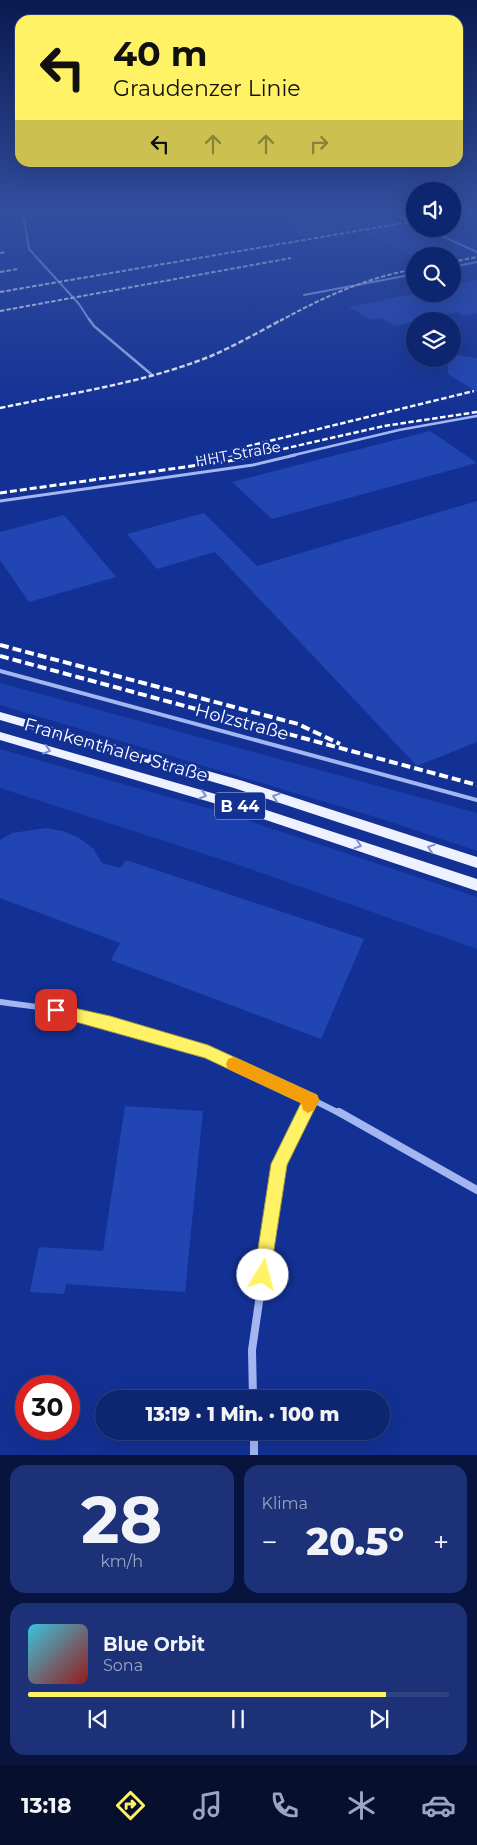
<!DOCTYPE html>
<html lang="de">
<head>
<meta charset="utf-8">
<style>
  :root { --surface:#0e256f; --page:#1c3177; --text:#f1f3f6; --muted:#9ba5c3; --line:#2e4282; --accent:#fff264 }
  body { margin:0; font-family:Montserrat,sans-serif; background:var(--page); color:var(--text); height:100vh; display:flex; flex-direction:column; font-size:19px; white-space:nowrap }
  * { box-sizing:border-box; margin:0 }
  p { font-size:16px; color:var(--muted) }
  .icon { flex:none; width:28px; height:28px; fill:none; stroke:currentColor; stroke-width:2; stroke-linecap:round; stroke-linejoin:round }
  .map { position:relative; height:1455px; overflow:hidden }
  .sheet { display:flex; flex-direction:column; gap:10px; padding:10px; background:#08143d; flex:1 }
  .sheet>* { flex:none }
  .top-card { position:absolute; left:15px; top:15px; width:448px; height:152px; border-radius:15px; box-shadow:0 5px 20px #0002,0 0 0 1px var(--line); background:#fff264; color:#111; overflow:hidden }
  .buttons { position:absolute; left:406px; top:182px; display:grid; gap:10px }
  .buttons a { display:grid; place-items:center; width:55px; height:55px; border-radius:50%; background:var(--surface); box-shadow:0 5px 20px #0002,0 0 0 1px var(--line); font-size:25px }
  .speed { position:absolute; left:15px; top:1375px; display:flex; gap:10px; font-size:25px; font-weight:700; text-align:center }
  .speed>* { display:grid; place-content:center; width:65px; height:65px; border-radius:50%; background:var(--surface); box-shadow:0 5px 20px #0002,0 0 0 1px var(--line); line-height:1 }
  .speed .limit { border:8px solid #d22; background:#fff; color:#111 }
  .pin { position:absolute; display:grid; place-items:center; width:42px; height:42px; color:#fff; margin:-21px; border-radius:10px; box-shadow:0 2px 8px #0006 }
  .me { position:absolute; width:55px; margin:-28px; rotate:8deg; stroke-linejoin:round; filter:drop-shadow(0 0 4px #0008) }
  .turn { display:flex; align-items:center; gap:18px; height:105px; padding:0 15px; font-size:22px }
  .turn .icon { width:65px; height:65px; stroke-width:2.5 }
  .turn b { display:block; font-size:35px; line-height:42px }
  .lanes { display:flex; align-items:center; height:48px; padding:0 15px; background:#0003; justify-content:center; gap:25px; direction:ltr }
  .lanes .off { opacity:.35 }
  .big { font-size:38px; font-weight:800; line-height:1.1 }
  .sheet .card { flex:1; display:flex; flex-direction:column; justify-content:center; gap:8px; min-width:0; padding:0 18px; border-radius:15px; background:var(--page) }
  .sheet .dial { align-items:center; gap:0 }
  .dial b { font-size:65px; line-height:1 }
  .song { display:flex; align-items:center; gap:15px }
  .cover { width:60px; height:60px; border-radius:8px; background:linear-gradient(135deg,hsl(190 70% 55%),hsl(0 70% 35%)) }
  .played { height:5px; border-radius:2px; background:linear-gradient(90deg,var(--accent) 85%,var(--line) 85%) }
  .keys { display:flex; justify-content:space-around; direction:ltr }
  .heat { display:flex; justify-content:space-between; align-items:center; font-size:28px; direction:ltr }
  .sheet .tiles { flex:1; display:grid; gap:10px; grid-template-columns:1fr 1fr }
  .card:last-child { grid-column:span 2 }
  .trip { position:absolute; left:95px; top:1390px; width:295px; height:50px; border-radius:25px; background:var(--surface); box-shadow:0 5px 20px #0002,0 0 0 1px var(--line); font-weight:800; line-height:50px; text-align:center }
  .tab-bar { display:flex; height:80px; justify-content:space-around; align-items:center; background:#060f2c; color:var(--muted) }
  .tab-bar .icon { width:35px; height:35px }
  .tab-bar .active { color:var(--accent) }
  .tab-bar b { font-size:22px; color:var(--text) }
  .map>svg:first-child { display:block }
</style>
</head>
<body>
<div class="map">
<svg width="477" height="1455" viewBox="0 0 477 1455">
  <rect width="100%" height="100%" fill="#133194"/>
  <!-- green -->
  <g fill="#1b40ae">
    <path d="M0,683L477,813V851L382,819L0,705Z"/>
    <path d="M0,749L225,813L477,897V949L245,867L0,788Z"/>
  </g>
  <!-- building -->
  <g fill="#2145b3">
    <path d="M326,212H387L391,216L392,221L450,248L413,255L358,228L305,237L279,223L330,215Z"/>
    <path d="M477,280V313L463,316L456,312L395,326L381,318L371,320L349,307L412,294H452V286Z"/>
    <path d="M456,355L477,358V392L448,374V359H452V356Z"/>
    <path d="M430,431L477,463L272,519L232,482Z"/>
    <path d="M477,501V742L417,766L215,552L157,569L127,534L204,513L257,566Z"/>
    <path d="M64,515L116,577L29,602L0,560V532Z"/>
    <path d="M46,828L63,831L79,838L93,848L102,863L120,868L126,860L364,939L321,1039L111,960L120,943L0,898V840L12,833Z"/>
    <path d="M125,1106L203,1111L185,1292L66,1284L64,1294L30,1292L39,1247L103,1251Z"/>
  </g>
  <g fill="none" stroke-linecap="round" stroke-linejoin="round">
    <!-- service-far3 -->
    <g stroke="#a3b6f2" stroke-width="2">
      <path d="M19,212L24,219L29,249L79,304L90,321"/>
      <path d="M390,212L415,223"/>
      <path d="M427,229L477,252"/>
      <path d="M452,267L477,262"/>
      <path d="M304,295L415,274"/>
    </g>
    <!-- service-far2 -->
    <g stroke="#a3b6f2" stroke-width="2.5">
      <path d="M89,319L94,326L151,374"/>
      <path d="M290,456L399,430L477,416"/>
    </g>
    <!-- service-far1 -->
    <path stroke="#a3b6f2" stroke-width="3" d="M0,501L253,465L295,455"/>
    <!-- service -->
    <path stroke="#a3b6f2" stroke-width="4" d="M0,671L477,800"/>
    <!-- minor-far1 -->
    <g stroke="#a3b6f2" stroke-width="6">
      <path d="M0,1002C21,1005 43,1007 64,1011C161,1032 253,1069 341,1114"/>
      <path d="M304,1114L311,1100"/>
    </g>
    <!-- minor -->
    <g stroke="#a3b6f2" stroke-width="8">
      <path d="M339,1112L477,1190"/>
      <path d="M253,1399L252,1350L279,1164L305,1112"/>
      <path d="M254,1431V1455"/>
    </g>
    <!-- primary -->
    <g fill="#eef1ff" fill-rule="evenodd">
      <path d="M0,712L243,781L477,857V868L234,788L0,720Z"/>
      <path d="M0,732L236,800L477,879V891L227,807L0,740Z"/>
    </g>
    <!-- rail-far3 -->
    <g stroke="#fff" stroke-width="2" stroke-dasharray="4.5 2" stroke-linecap="butt">
      <path d="M452,219L477,214"/>
      <path d="M0,253L6,252"/>
      <path d="M452,262L477,257"/>
      <path d="M0,272L18,269"/>
      <path d="M0,292L415,221"/>
      <path d="M0,311L291,258"/>
      <path d="M280,321C323,297 366,278 415,269"/>
    </g>
    <!-- rail-far2 -->
    <g stroke="#fff" stroke-width="2.5" stroke-dasharray="5.5 2.5" stroke-linecap="butt">
      <path d="M0,408C71,393 144,383 211,356C236,345 259,332 283,319"/>
      <path d="M208,456L474,391"/>
      <path d="M252,456L384,426L477,412"/>
    </g>
    <!-- rail-far1 -->
    <g stroke="#fff" stroke-width="3" stroke-dasharray="7 3" stroke-linecap="butt">
      <path d="M200,458L213,455"/>
      <path d="M0,493L235,460L257,455"/>
    </g>
    <!-- rail -->
    <g stroke="#fff" stroke-width="4" stroke-dasharray="9 4" stroke-linecap="butt">
      <path d="M0,645L298,724L340,744"/>
      <path d="M0,656L477,785"/>
    </g>
  </g>
  <!-- one-way arrows -->
  <defs><path id="oneway-chevron" d="M-2-3.5L2.5 0L-2 3.5" fill="none" stroke-width="1.6" stroke-linecap="round" stroke-linejoin="round" transform="scale(1.25)"/></defs>
  <g stroke="#8091ca">
    <use href="#oneway-chevron" transform="translate(47 750) rotate(16)"/>
    <use href="#oneway-chevron" transform="translate(203 795) rotate(16)"/>
    <use href="#oneway-chevron" transform="translate(276 797) rotate(-162)"/>
    <use href="#oneway-chevron" transform="translate(358 845) rotate(18)"/>
    <use href="#oneway-chevron" transform="translate(431 848) rotate(-162)"/>
  </g>
  <!-- sky -->
  <linearGradient id="sky" x2="0" y2="1"><stop stop-color="#0a1b51"/><stop offset="0.51" stop-color="#334e9f"/><stop offset="1" stop-color="#334e9f" stop-opacity="0"/></linearGradient>
  <rect width="477" height="416" fill="url(#sky)"/>
  <!-- route -->
  <path fill="#fff264" stroke="#a69d41" d="M56,1004L110,1016L208,1045L317,1095L319,1100L287,1165L269,1282L263,1284L257,1282L254,1275L271,1164L301,1103L205,1058L51,1015L49,1010L51,1005Z"/>
  <!-- slow -->
  <path fill="#f59e0b" d="M234,1057L317,1095L319,1100L314,1110L308,1113L303,1110L301,1103L228,1069L226,1064L228,1059Z"/>
  <g text-anchor="middle" stroke-width="5" stroke-linejoin="round" paint-order="stroke">
    <!-- far-street labels -->
    <g font-size="15" fill="#fff" stroke="#133194">
      <text transform="translate(238 454) rotate(-10)" y="5">HHT-Straße</text>
    </g>
    <!-- shield labels -->
    <rect fill="#133194" stroke="#b8c1df" stroke-width="1" x="215" y="792.5" width="50" height="27" rx="4"/>
    <g font-size="16" font-weight="bold" fill="#fff">
      <text x="240" y="812">B 44</text>
    </g>
    <!-- street labels -->
    <g font-size="18" fill="#fff" stroke="#133194">
      <text transform="translate(242 722) rotate(15)" y="6">Holzstraße</text>
      <text transform="translate(116 750) rotate(16)" y="6">Frankenthaler Straße</text>
    </g>
  </g>
</svg>
<div class="buttons">
<a><svg class="icon" aria-label="sound" viewBox="0 0 24 24"><path d="M4 9h4l5-4v14l-5-4H4zM17 9q2 3 0 6"/></svg></a>
<a><svg class="icon" aria-label="search" viewBox="0 0 24 24"><circle cx="10" cy="10" r="6"/><path d="M15 15l6 6"/></svg></a>
<a><svg class="icon" aria-label="layers" viewBox="0 0 24 24"><path d="M12 4l9 5-9 5-9-5zM3 14l9 5 9-5"/></svg></a>
</div>
<div class="speed"><div class="limit">30</div></div>
<div class="pin" style="left:56px;top:1010px;background:#d93025"><svg class="icon" aria-label="arrive" viewBox="0 0 24 24"><path d="M6 21V4h12l-3 4 3 4H6"/></svg></div>
<svg class="me" style="left:263px;top:1275px" viewBox="-20 -20 40 40"><circle r="19" fill="#fff"/><path d="M0-13L10 11 0 6-10 11z" fill="#fff264"/></svg>
<div class="trip">13:19 · 1 Min. · 100 m</div>
<div class="top-card">
<div class="turn"><svg class="icon" aria-label="left" viewBox="0 0 24 24"><path d="M17 20v-9H6M10 6l-5 5 5 5"/></svg><div><b>40 m</b>Graudenzer Linie</div></div>
<div class="lanes"><svg class="icon" aria-label="left" viewBox="0 0 24 24"><path d="M17 20v-9H6M10 6l-5 5 5 5"/></svg><svg class="icon off" aria-label="ahead" viewBox="0 0 24 24"><path d="M12 20V5M6 11l6-6 6 6"/></svg><svg class="icon off" aria-label="ahead" viewBox="0 0 24 24"><path d="M12 20V5M6 11l6-6 6 6"/></svg><svg class="icon off" aria-label="right" viewBox="0 0 24 24"><path d="M7 20v-9h11M14 6l5 5-5 5"/></svg></div>
</div>
</div>
<section class="sheet">
<div class="tiles">
<div class="card dial"><b>28</b><p>km/h</p></div>
<div class="card"><p>Klima</p>
<div class="heat"><a>−</a><b class="big">20.5°</b><a>+</a></div>
</div>
<div class="card">
<div class="song"><i class="cover"></i><div><b>Blue Orbit</b><p>Sona</p></div></div>
<div class="played"></div>
<div class="keys"><svg class="icon" aria-label="previous" viewBox="0 0 24 24"><path d="M18 5L8 12l10 7zM5 5v14"/></svg><svg class="icon" aria-label="pause" viewBox="0 0 24 24"><path d="M8 5v14M16 5v14"/></svg><svg class="icon" aria-label="next" viewBox="0 0 24 24"><path d="M6 5l10 7-10 7zM19 5v14"/></svg></div>
</div>
</div>
</section>
<nav class="tab-bar">
<b>13:18</b>
<svg class="icon active" aria-label="directions" viewBox="0 0 24 24"><path d="M12 3l9 9-9 9-9-9zM9 14v-3h6M13 9l2 2-2 2"/></svg>
<svg class="icon" aria-label="music" viewBox="0 0 24 24"><path d="M9 18V5l10-2v13"/><circle cx="6" cy="18" r="3"/><circle cx="16" cy="16" r="3"/></svg>
<svg class="icon" aria-label="phone" viewBox="0 0 24 24"><path d="M5 4h4l2 5-3 2q2 4 5 5l2-3 5 2v4C11 20 4 13 5 4z"/></svg>
<svg class="icon" aria-label="climate" viewBox="0 0 24 24"><path d="M12 3v18M4 7l16 10M4 17L20 7"/></svg>
<svg class="icon" aria-label="car" viewBox="0 0 24 24"><path d="M5 17H2v-5l4-1 3-4h7l3 4 3 1v5h-3M9 17h6M6 11h13"/><circle cx="7" cy="17" r="2"/><circle cx="17" cy="17" r="2"/></svg>
</nav>
</body>
</html>
